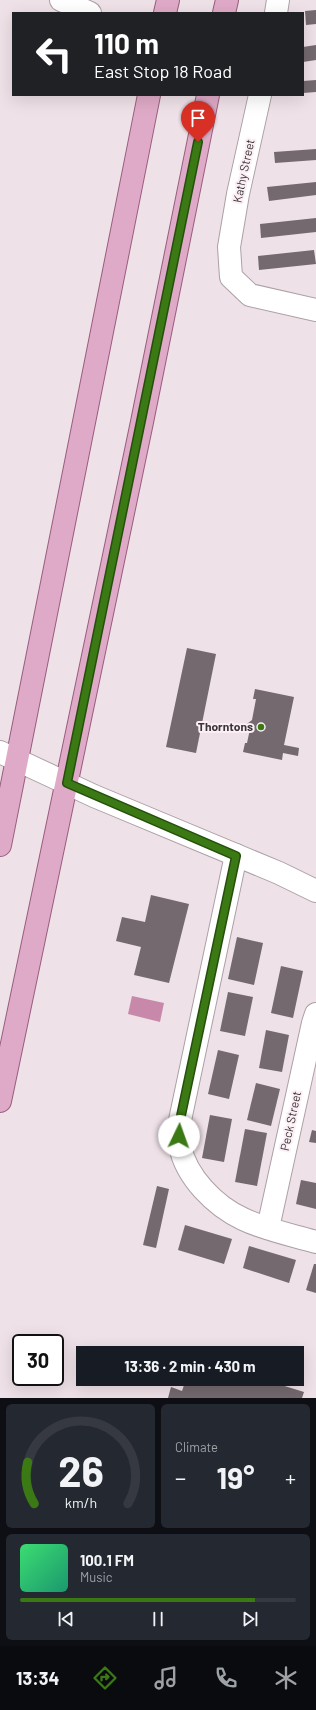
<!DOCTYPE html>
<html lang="en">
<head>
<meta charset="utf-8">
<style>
  :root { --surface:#171b24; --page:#242831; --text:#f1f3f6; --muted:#9ea1a6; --line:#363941; --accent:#3a7914 }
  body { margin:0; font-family:Barlow,sans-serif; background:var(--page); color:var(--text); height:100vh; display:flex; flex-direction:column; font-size:15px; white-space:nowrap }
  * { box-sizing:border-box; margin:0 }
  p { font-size:13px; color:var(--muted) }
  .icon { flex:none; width:22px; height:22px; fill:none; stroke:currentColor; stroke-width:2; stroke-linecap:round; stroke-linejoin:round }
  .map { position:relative; height:1398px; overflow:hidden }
  .panel { display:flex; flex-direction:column; gap:6px; padding:6px; background:#0d0f14; flex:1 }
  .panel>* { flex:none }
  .hud { position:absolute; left:12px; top:12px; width:292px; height:84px; border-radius:0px; box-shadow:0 4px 16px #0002; background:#202124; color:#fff; overflow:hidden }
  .speed { position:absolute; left:12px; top:1334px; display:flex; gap:8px; font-size:20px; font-weight:700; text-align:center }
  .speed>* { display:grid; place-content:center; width:52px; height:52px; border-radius:50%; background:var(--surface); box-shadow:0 4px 16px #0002; line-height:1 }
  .speed .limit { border:2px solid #111; border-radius:6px; background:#fff; color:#111 }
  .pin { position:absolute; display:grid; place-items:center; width:34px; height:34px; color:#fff; margin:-41px -17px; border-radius:50% 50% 50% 0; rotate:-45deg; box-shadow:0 0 4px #0007 }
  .pin .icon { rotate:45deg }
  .me { position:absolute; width:44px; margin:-22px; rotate:3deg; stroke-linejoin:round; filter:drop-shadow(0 0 3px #0008) }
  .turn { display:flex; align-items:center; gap:14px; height:84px; padding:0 16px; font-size:18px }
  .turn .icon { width:52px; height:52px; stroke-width:2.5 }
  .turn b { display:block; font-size:28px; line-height:34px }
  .big { font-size:30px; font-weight:700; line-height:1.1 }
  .panel .tile { flex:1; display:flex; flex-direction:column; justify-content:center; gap:6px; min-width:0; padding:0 14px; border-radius:6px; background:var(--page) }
  .panel .dial { align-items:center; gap:0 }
  .dial svg { height:104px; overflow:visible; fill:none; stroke:var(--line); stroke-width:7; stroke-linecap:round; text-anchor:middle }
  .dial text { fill:var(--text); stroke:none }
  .song { display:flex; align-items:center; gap:12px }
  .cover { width:48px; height:48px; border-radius:6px; background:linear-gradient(135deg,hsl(140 70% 55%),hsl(160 70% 35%)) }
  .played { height:4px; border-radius:2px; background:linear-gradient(90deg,var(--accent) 85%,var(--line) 85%) }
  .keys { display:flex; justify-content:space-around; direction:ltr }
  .heat { display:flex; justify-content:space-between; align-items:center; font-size:22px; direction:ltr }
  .panel .tiles { flex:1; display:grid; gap:6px; grid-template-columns:1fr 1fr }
  .tile:last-child { grid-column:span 2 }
  .trip { position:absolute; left:76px; top:1346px; width:228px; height:40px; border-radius:0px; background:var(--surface); box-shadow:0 4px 16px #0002; font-weight:700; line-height:40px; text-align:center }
  .menu { display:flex; height:64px; justify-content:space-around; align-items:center; background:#090b0e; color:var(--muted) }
  .menu .icon { width:28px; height:28px }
  .menu .active { color:var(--accent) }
  .menu b { font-size:18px; color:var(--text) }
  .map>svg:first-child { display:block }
</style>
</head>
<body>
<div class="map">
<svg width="316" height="1398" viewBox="0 0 316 1398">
  <rect width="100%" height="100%" fill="#eee1e7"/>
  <!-- water -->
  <path fill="#c888a9" d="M132,996L164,1003L160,1022L128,1014Z"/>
  <!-- building -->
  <g fill="#73696e">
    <path d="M316,10V24L306,25L305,11Z"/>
    <path d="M316,45V60L303,62V47Z"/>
    <path d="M316,80V92L303,93V81Z"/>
    <path d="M316,149V160L275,163L274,152Z"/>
    <path d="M316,182V195L269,201L267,187Z"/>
    <path d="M316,218V232L261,238L260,224Z"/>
    <path d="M314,250L316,264L259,270L258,256Z"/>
    <path d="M187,648L216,654L196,753L166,747Z"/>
    <path d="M255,689L294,697L284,745L299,748L298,756L283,753L282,760L243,752L245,743H247L250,729L247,724L252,720L256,699H253Z"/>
    <path d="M151,895L189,904L169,983L134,975L141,947L116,941L122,917L145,922Z"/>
    <path d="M237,937L263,943L254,985L228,979Z"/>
    <path d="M281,966L303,971L293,1018L271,1013Z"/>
    <path d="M228,992L253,997L245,1036L220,1031Z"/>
    <path d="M266,1030L289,1035L282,1072L259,1068Z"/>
    <path d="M218,1050L239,1055L229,1099L208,1094Z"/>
    <path d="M256,1083L280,1089L271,1126L247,1120Z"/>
    <path d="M210,1115L232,1119L224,1162L202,1158Z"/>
    <path d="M245,1129L267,1133L257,1186L235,1182Z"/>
    <path d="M312,1130L316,1131V1143L309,1142Z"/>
    <path d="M301,1180L316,1183V1209L296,1204Z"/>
    <path d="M157,1186L169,1189L156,1248L143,1245Z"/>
    <path d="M185,1225L232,1239L224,1264L178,1250Z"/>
    <path d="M249,1246L296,1260L289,1283L243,1268Z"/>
    <path d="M314,1264H316V1293L306,1290Z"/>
    <path d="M186,1379H262L304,1392L302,1398H168L171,1387L182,1391Z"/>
  </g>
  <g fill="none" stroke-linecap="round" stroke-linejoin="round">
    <defs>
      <g id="minor">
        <path d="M61,0L90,13"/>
        <path d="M276,13L278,0"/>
        <path d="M260,95L238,194L229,247L231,277L250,295L316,310"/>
        <path d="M0,752L94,796L279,873L316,891"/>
        <path d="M236,855L179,1125C179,1132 179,1140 180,1146C186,1177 215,1206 243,1219C266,1230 292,1235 316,1242"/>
        <path d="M268,1228L313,1023L316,1014"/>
      </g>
      <g id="major">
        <path d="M165,13L168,0"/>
        <path d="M224,13L227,0"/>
        <path d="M0,845L149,95"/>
        <path d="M0,1101L142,422L208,95"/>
      </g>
    </defs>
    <!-- minor casing -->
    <use href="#minor" stroke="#aca0a6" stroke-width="24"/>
    <!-- major casing -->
    <use href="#major" stroke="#985d7d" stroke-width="24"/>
    <!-- minor -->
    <use href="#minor" stroke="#fff" stroke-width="22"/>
    <!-- major -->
    <use href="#major" stroke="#dfaac7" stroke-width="22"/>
  </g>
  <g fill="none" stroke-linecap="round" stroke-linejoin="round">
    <defs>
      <path id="route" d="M179,1136V1125L236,856L67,783L198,142"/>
    </defs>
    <!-- route casing -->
    <use href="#route" stroke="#264f0d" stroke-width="10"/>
    <!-- route -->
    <use href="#route" stroke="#3a7914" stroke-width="7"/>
  </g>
  <!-- markers -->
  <circle fill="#3a7914" stroke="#fbeff5" stroke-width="1.5" cx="261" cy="727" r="4"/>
  <g text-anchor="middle" stroke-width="4" stroke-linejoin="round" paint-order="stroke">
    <!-- street labels -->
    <g font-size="12" fill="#3a3537" stroke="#fbeff5">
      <text transform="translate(244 171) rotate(-78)" y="4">Kathy Street</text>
      <text transform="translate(291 1121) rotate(-78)" y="4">Peck Street</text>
    </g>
    <!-- poi labels -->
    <g font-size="12" font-weight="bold" fill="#3a3537" stroke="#fbeff5" text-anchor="end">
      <text x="253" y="731">Thorntons</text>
    </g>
  </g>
</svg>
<div class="speed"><div class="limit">30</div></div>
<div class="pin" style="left:198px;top:142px;background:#d93025"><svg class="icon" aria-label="arrive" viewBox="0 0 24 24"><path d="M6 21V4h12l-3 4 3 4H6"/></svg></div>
<svg class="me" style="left:179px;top:1136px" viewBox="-20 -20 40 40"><circle r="19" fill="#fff"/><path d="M0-13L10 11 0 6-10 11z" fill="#3a7914"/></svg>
<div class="trip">13:36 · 2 min · 430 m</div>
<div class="hud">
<div class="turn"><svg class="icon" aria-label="left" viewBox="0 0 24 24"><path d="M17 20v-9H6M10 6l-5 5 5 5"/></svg><div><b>110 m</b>East Stop 18 Road</div></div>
</div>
</div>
<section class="panel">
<div class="tiles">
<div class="tile dial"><svg viewBox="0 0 100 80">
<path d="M14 69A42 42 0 1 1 86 69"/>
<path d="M14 69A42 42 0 0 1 9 37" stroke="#3a7914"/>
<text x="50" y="56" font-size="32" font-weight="700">26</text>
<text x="50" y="72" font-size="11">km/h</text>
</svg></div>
<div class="tile"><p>Climate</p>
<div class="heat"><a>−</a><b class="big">19°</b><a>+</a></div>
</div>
<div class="tile">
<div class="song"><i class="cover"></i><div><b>100.1 FM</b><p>Music</p></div></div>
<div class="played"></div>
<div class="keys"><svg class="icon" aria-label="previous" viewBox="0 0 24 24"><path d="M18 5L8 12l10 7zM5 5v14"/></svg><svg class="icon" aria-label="pause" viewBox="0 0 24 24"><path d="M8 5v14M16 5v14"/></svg><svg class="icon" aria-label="next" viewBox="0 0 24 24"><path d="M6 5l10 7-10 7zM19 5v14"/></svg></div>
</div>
</div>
</section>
<nav class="menu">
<b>13:34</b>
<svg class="icon active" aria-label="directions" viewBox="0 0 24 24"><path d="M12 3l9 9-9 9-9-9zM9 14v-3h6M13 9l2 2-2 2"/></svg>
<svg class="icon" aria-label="music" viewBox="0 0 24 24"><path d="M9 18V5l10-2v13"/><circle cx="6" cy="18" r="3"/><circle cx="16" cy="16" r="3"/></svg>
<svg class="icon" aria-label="phone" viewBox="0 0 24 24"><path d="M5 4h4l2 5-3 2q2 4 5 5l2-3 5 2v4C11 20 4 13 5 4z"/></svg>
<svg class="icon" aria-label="climate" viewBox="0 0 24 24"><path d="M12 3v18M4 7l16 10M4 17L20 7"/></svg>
</nav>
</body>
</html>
